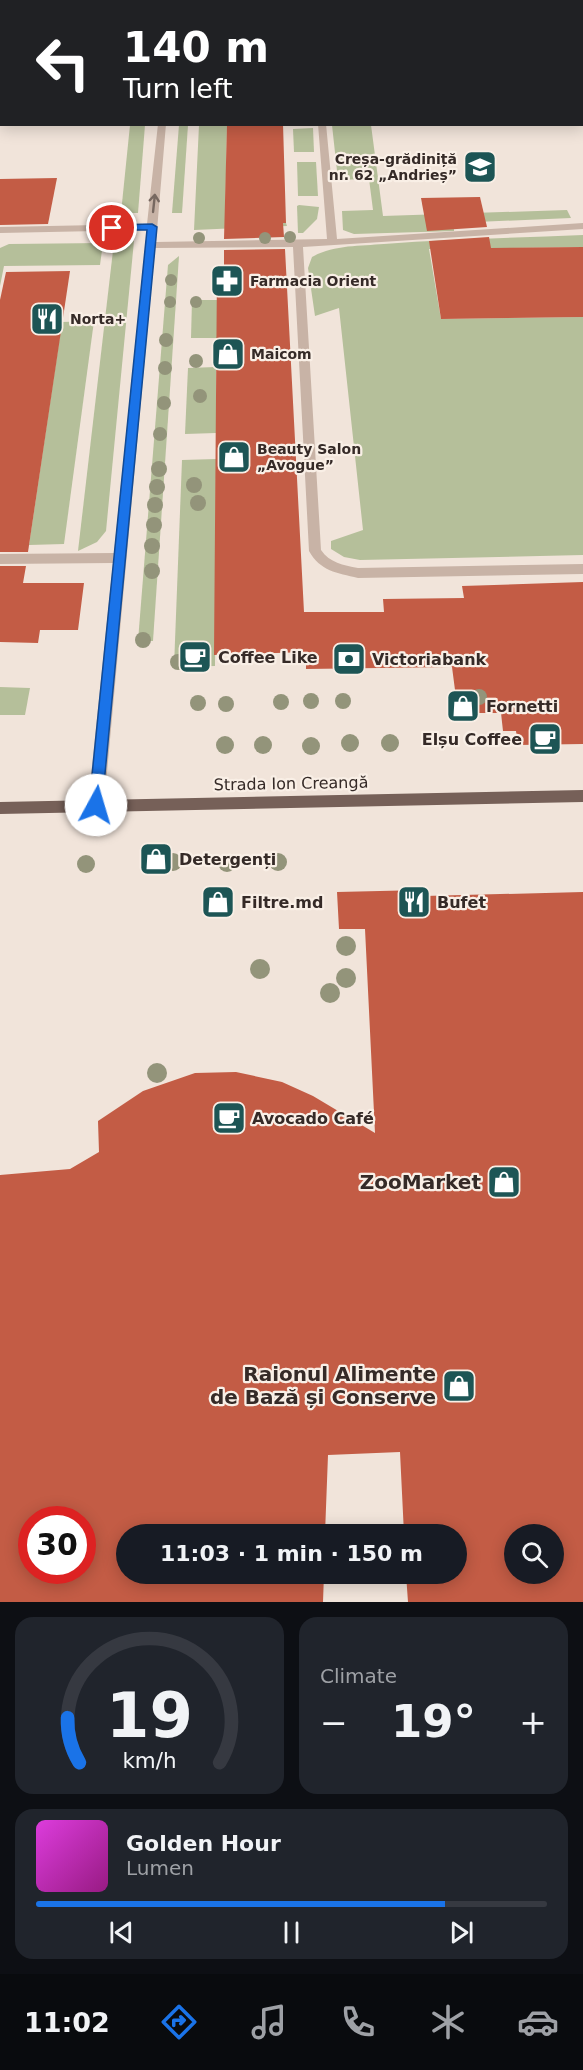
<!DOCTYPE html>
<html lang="en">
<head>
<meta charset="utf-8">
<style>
  :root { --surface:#171b24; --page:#20242c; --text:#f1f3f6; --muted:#9ea1a6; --line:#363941; --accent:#1a73e8 }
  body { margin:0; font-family:"DejaVu Sans",sans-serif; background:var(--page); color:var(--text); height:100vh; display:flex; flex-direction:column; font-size:22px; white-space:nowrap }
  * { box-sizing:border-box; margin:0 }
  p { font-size:20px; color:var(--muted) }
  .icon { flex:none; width:33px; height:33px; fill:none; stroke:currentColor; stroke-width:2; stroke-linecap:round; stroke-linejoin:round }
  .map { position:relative; height:1602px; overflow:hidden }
  .side { display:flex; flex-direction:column; gap:15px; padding:15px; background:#0d0f14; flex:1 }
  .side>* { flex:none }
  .guide { position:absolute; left:0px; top:0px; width:584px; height:126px; box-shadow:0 3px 15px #0003; background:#202124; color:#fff; overflow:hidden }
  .fabs { position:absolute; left:504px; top:1524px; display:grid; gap:12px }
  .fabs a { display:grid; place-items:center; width:60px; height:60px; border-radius:50%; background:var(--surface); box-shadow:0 3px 15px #0003; font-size:30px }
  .speed { position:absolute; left:18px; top:1506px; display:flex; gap:12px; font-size:30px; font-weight:700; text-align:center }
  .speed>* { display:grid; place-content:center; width:78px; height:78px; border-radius:50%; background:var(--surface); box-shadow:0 3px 15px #0003; line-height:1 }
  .speed .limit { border:9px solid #d22; background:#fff; color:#111 }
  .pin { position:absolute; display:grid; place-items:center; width:51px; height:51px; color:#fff; margin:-26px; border:3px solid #fff; border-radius:50%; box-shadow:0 2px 6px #0007 }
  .me { position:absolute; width:66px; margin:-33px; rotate:6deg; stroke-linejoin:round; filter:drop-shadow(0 0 4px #0008) }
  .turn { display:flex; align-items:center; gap:21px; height:126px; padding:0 24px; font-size:27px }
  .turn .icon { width:78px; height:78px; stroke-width:2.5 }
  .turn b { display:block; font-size:42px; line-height:51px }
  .big { font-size:45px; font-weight:700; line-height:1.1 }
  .side .tile { flex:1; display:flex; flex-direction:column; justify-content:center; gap:9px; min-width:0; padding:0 21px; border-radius:18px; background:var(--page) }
  .side .dial { align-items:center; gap:0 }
  .dial svg { height:156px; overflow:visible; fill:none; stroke:var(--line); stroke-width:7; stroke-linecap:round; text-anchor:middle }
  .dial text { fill:var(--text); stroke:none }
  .song { display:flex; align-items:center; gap:18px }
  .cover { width:72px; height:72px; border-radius:9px; background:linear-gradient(135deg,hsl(300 70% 55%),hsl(310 70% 35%)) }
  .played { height:6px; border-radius:3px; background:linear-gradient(90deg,var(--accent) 80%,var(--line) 80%) }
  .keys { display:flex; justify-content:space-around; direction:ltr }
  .heat { display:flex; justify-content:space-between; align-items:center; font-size:33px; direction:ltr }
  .side .tiles { flex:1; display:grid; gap:15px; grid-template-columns:1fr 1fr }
  .tile:last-child { grid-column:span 2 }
  .trip { position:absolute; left:116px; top:1524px; width:351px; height:60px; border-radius:30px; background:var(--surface); box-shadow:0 3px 15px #0003; font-weight:700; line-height:60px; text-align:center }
  .tab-bar { display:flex; height:96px; justify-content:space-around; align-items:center; background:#090b0e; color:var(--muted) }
  .tab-bar .icon { width:42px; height:42px }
  .tab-bar .on { color:var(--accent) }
  .tab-bar b { font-size:27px; color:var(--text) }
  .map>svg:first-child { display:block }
</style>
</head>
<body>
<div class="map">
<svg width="583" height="1602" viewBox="0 0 583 1602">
  <rect width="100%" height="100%" fill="#f1e4da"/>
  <!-- green -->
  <g fill="#b5bf9a">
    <path d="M333,0H583V29L582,2L329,1Z"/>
    <path d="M130,125H145L138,213H121Z"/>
    <path d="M179,125H188L182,213H172Z"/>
    <path d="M199,125H227L225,223H286L287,226L194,230Z"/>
    <path d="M332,125H371L383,216L567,210L571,218L454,223V231L354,234L343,230L342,211L373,210L369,179L338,180Z"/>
    <path d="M313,128L314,152H294L293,129Z"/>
    <path d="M297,162H316L318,196H298Z"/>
    <path d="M299,205L319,207L317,219L303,233H298L297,206Z"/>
    <path d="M583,235V247L429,249L441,319L583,317V555L360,560L344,557L331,549V541L363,530L339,308L315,316L308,268L312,257C333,245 360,246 384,244C450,239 517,238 583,235Z"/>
    <path d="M134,241L106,531L97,542L78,551L114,242Z"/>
    <path d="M103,243L100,265L4,266L0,286V248L9,244Z"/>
    <path d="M179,256L153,641H138L168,265Z"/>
    <path d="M192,300H217V338H191Z"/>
    <path d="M94,321L64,544L29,545L62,322Z"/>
    <path d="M216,367V433L185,434L188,368Z"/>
    <path d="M216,459L215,666L174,667L182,460Z"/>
    <path d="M0,687L30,688L25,715H0Z"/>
  </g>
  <!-- building -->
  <g fill="#c35c45" fill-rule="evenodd">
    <path d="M227,124H283L286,223H283L284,237L224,239Z"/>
    <path d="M57,178L48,224L0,225V179Z"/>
    <path d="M480,197L487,227L427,231L421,198Z"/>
    <path d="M489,237L491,248L583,247V317L441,319L429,241Z"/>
    <path d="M285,249L304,612H384L383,599L464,598L462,586L583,582V744L518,745L516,731H503L501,713H458L452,667L306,669V652L214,655L217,267H224V250Z"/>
    <path d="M70,271L28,552H0V300L6,272Z"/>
    <path d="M0,566H26L23,583H84L78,630H40L38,643L0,642Z"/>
    <path d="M423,890L424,896L583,892V1602H408L406,1574H456V1534H404L400,1452L328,1455L325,1534H126V1574H324L323,1602H0V1175L70,1169L99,1152L98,1121L143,1091L195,1073L236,1072L282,1082L313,1096L375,1133L365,929H339L337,892ZM32,1520H82V1570H32ZM514,1534H554V1574H514Z"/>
  </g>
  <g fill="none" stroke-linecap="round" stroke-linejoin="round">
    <!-- minor -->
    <g fill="#c8b3a6" fill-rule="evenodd">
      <rect x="170" y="0" width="8" height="2"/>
      <path d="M316,0H326L314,2Z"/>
      <rect x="582" y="32" width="1" height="4"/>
      <path d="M158,124H166L156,242L327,239L318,124H326L337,239L583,223V229L303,247L321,550C330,563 343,565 358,568L583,564V574L358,578C337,573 320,571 309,551L293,247L155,248L104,805L101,810L96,811L91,810L88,805L113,563L0,564V554L114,553L147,230L0,233V227L147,224Z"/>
    </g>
    <!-- major -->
    <path fill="#766058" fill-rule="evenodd" d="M583,790V802L0,814V802Z"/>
  </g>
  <!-- trees -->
  <g fill="#93947a">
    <circle cx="290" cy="237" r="6"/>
    <circle cx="199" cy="238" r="6"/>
    <circle cx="265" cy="238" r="6"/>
    <circle cx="171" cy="280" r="6"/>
    <circle cx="170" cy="302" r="6"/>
    <circle cx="196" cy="302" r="6"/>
    <circle cx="166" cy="340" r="7"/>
    <circle cx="196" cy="361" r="7"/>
    <circle cx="165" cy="368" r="7"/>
    <circle cx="200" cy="396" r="7"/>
    <circle cx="164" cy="403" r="7"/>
    <circle cx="160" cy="434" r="7"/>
    <circle cx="159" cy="469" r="8"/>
    <circle cx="194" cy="485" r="8"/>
    <circle cx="157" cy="487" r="8"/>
    <circle cx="198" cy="503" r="8"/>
    <circle cx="155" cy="505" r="8"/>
    <circle cx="154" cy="525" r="8"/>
    <circle cx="152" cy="546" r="8"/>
    <circle cx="152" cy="571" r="8"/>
    <circle cx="143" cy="640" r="8"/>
    <circle cx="178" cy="662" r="8"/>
    <circle cx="479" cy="697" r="8"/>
    <circle cx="311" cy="701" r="8"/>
    <circle cx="343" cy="701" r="8"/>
    <circle cx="281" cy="702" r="8"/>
    <circle cx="198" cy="703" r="8"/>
    <circle cx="226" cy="704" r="8"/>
    <circle cx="350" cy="743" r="9"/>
    <circle cx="390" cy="743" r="9"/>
    <circle cx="225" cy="745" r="9"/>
    <circle cx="263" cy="745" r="9"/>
    <circle cx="311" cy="746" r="9"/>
    <circle cx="173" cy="862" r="9"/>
    <circle cx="278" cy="862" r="9"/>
    <circle cx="227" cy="863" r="9"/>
    <circle cx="86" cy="864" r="9"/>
    <circle cx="346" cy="946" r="10"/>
    <circle cx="260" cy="969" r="10"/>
    <circle cx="346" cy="978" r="10"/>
    <circle cx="330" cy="993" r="10"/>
    <circle cx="157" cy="1073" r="10"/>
  </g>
  <!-- one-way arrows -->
  <defs><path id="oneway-shaft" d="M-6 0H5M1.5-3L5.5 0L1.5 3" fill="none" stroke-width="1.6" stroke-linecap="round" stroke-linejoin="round" transform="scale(1.5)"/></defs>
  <use stroke="#776860" href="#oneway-shaft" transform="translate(154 203) rotate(-84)"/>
  <!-- route -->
  <path fill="#1a73e8" stroke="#114b97" stroke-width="1.5" d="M152,224L157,227L102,805L100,809H91L89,805L147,230H112L108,228L112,225Z"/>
  <!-- icons -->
  <defs>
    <symbol id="school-square" viewBox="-11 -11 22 22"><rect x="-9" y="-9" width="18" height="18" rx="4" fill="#1d5555" stroke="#f9efe6"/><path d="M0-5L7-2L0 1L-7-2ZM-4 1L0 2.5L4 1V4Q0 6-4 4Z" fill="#fff"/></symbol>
    <symbol id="pharmacy-square" viewBox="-11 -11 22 22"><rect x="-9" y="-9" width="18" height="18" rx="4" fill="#1d5555" stroke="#f9efe6"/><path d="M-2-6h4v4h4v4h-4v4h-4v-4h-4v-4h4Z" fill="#fff"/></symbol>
    <symbol id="restaurant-square" viewBox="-11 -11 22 22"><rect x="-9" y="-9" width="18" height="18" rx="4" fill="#1d5555" stroke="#f9efe6"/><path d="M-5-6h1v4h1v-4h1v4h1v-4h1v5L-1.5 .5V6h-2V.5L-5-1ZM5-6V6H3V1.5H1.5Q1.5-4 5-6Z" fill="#fff"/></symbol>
    <symbol id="shop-square" viewBox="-11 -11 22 22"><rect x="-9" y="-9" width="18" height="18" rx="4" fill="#1d5555" stroke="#f9efe6"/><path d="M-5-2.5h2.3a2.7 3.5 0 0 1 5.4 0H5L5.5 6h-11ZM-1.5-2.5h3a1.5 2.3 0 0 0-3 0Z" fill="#fff"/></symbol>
    <symbol id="cafe-square" viewBox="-11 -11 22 22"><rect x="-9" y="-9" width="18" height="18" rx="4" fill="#1d5555" stroke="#f9efe6"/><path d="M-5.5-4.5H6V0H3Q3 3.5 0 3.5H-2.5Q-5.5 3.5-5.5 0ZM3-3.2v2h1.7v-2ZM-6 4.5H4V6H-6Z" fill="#fff"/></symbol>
    <symbol id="bank-square" viewBox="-11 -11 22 22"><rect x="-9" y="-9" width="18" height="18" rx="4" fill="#1d5555" stroke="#f9efe6"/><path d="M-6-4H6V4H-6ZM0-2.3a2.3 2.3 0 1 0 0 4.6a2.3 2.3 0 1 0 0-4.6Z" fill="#fff"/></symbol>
  </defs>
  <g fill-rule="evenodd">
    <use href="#school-square" x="461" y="148" width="38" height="38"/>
    <use href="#pharmacy-square" x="208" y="262" width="38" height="38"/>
    <use href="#restaurant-square" x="28" y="300" width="38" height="38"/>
    <use href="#shop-square" x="209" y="335" width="38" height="38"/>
    <use href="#shop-square" x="215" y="438" width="38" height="38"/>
    <use href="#cafe-square" x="176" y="638" width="38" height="38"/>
    <use href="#bank-square" x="330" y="640" width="38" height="38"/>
    <use href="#shop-square" x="444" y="687" width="38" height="38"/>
    <use href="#cafe-square" x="526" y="720" width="38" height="38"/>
    <use href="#shop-square" x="137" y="840" width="38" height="38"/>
    <use href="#shop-square" x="199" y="883" width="38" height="38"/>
    <use href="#restaurant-square" x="395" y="883" width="38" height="38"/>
    <use href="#cafe-square" x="210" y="1099" width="38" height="38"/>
    <use href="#shop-square" x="485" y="1163" width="38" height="38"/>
    <use href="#shop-square" x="440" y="1367" width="38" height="38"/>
  </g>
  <g text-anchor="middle" stroke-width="4.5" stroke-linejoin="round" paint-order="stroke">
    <!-- far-poi labels -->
    <g font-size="14" font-weight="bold" fill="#352a27" stroke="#f9efe6" text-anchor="start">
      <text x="457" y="164" text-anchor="end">Creșa-grădiniță<tspan x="457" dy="16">nr. 62 „Andrieș”</tspan></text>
      <text x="250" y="286">Farmacia Orient</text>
      <text x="70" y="324">Norta+</text>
      <text x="251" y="359">Maicom</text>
      <text x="257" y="454">Beauty Salon<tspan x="257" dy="16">„Avogue”</tspan></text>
    </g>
    <!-- poi labels -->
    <g font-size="16" font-weight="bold" fill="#352a27" stroke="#f9efe6" text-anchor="start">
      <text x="218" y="663">Coffee Like</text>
      <text x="372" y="665">Victoriabank</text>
      <text x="486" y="712">Fornetti</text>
      <text x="522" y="745" text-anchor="end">Elșu Coffee</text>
      <text x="179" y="865">Detergenți</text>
      <text x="241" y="908">Filtre.md</text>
      <text x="437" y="908">Bufet</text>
      <text x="252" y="1124">Avocado Café</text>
    </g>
    <!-- street labels -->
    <g font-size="16" fill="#352a27" stroke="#f9efe6">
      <text transform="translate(291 783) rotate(-1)" y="6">Strada Ion Creangă</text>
    </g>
    <!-- near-poi labels -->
    <g font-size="20" font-weight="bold" fill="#352a27" stroke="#f9efe6" text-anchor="end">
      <text x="481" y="1189">ZooMarket</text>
      <text x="436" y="1381">Raionul Alimente<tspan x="436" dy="23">de Bază și Conserve</tspan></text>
    </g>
  </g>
</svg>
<div class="fabs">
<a><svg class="icon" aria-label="search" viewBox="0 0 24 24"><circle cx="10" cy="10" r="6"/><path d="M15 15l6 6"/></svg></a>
</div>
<div class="speed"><div class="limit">30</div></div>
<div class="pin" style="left:112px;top:228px;background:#d93025"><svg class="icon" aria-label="arrive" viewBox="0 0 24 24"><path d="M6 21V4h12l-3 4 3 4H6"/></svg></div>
<svg class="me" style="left:96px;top:805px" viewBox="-20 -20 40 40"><circle r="19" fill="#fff"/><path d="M0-13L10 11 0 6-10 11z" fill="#1a73e8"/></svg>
<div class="trip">11:03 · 1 min · 150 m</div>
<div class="guide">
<div class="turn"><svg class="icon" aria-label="left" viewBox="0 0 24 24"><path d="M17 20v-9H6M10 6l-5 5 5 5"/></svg><div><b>140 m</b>Turn left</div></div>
</div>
</div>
<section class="side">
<div class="tiles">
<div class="tile dial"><svg viewBox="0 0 100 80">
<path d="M14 69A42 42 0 1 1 86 69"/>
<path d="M14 69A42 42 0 0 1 8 46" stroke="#1a73e8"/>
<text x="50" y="56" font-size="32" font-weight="700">19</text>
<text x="50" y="72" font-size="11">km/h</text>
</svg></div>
<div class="tile"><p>Climate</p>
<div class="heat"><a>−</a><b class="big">19°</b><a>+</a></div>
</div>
<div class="tile">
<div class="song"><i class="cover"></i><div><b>Golden Hour</b><p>Lumen</p></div></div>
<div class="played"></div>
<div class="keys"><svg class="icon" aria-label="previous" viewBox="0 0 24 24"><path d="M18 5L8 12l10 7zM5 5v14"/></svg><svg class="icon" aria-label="pause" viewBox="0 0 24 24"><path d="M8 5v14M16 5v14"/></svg><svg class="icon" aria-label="next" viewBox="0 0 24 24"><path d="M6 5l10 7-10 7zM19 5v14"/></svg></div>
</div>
</div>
</section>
<nav class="tab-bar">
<b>11:02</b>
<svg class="icon on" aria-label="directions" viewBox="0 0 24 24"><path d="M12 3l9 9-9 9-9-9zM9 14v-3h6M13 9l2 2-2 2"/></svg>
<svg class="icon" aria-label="music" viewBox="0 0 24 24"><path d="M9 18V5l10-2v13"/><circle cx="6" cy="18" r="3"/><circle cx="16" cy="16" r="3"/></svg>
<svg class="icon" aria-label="phone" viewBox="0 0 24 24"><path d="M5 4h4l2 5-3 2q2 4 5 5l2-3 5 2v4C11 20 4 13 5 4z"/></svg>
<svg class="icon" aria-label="climate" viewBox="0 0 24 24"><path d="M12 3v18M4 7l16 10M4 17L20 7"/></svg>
<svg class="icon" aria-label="car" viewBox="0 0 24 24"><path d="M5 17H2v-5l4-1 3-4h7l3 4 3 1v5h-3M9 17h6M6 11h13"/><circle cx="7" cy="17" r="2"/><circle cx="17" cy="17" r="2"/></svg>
</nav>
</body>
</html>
